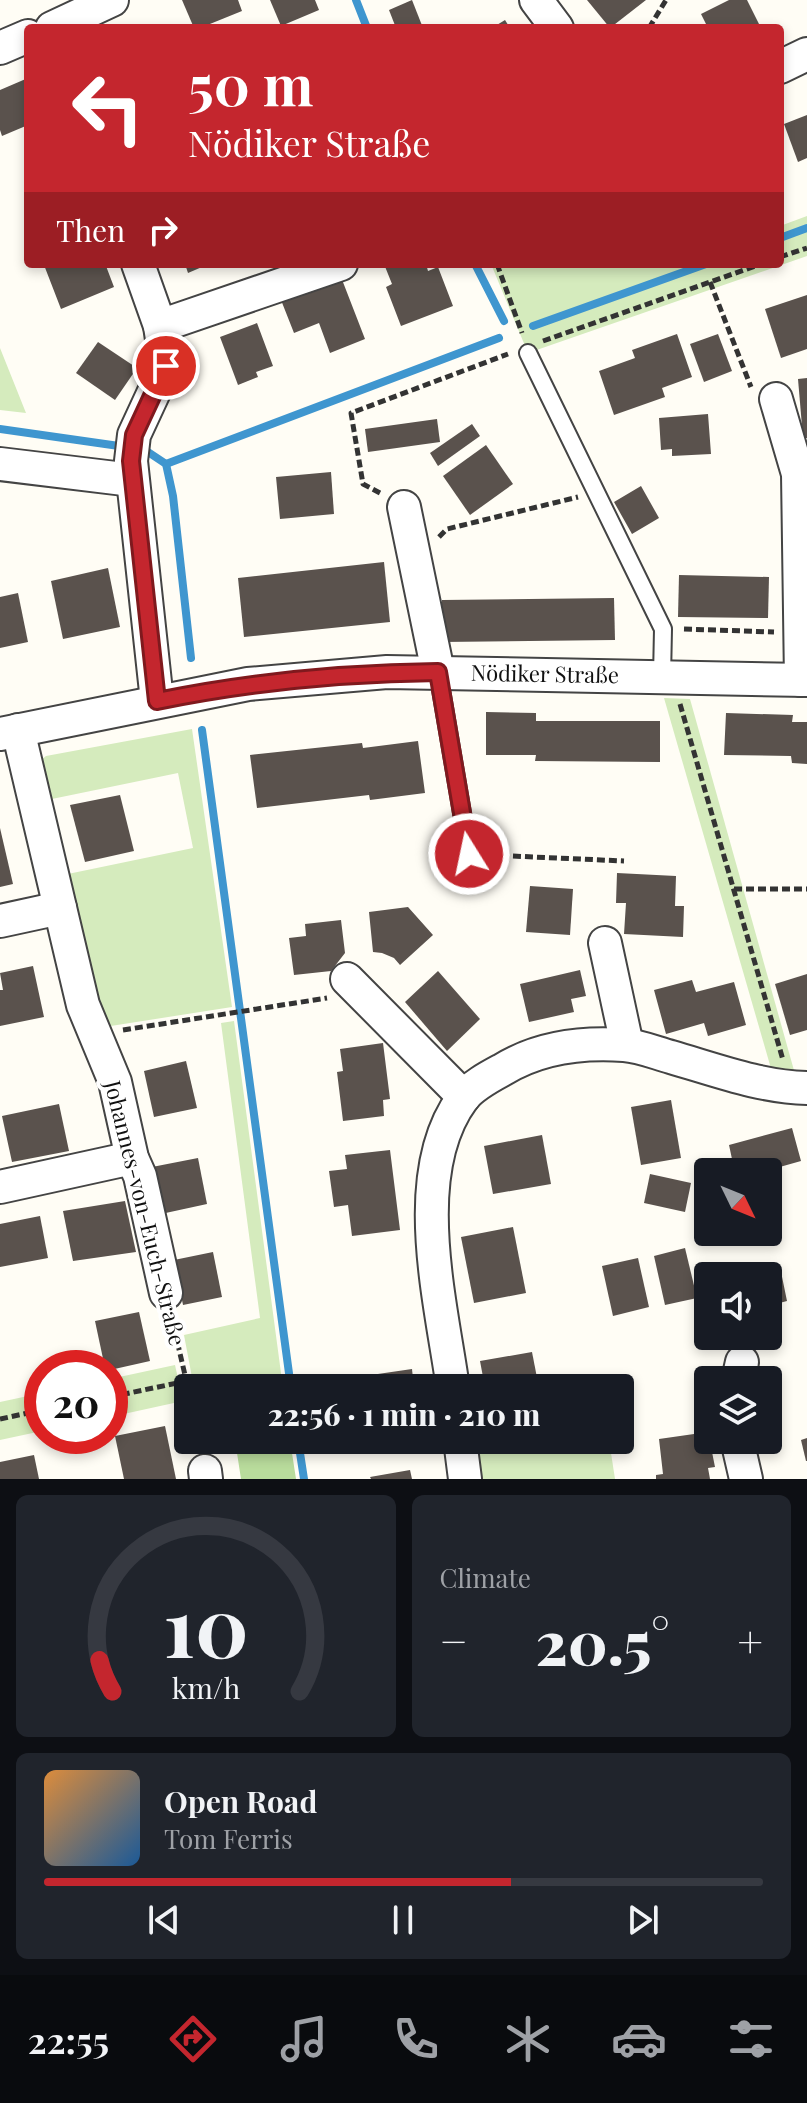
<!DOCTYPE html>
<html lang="en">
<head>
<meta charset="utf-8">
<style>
  :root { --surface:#171b24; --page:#20242c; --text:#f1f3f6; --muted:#9ea1a6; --line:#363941; --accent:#c4262e }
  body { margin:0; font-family:"Playfair Display",serif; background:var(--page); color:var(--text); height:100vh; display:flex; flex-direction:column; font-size:30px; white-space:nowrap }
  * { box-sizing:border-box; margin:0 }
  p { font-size:26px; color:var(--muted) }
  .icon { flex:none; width:44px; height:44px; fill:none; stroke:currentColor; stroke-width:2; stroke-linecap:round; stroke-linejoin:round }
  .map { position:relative; height:1479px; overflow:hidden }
  .details { display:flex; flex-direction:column; gap:16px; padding:16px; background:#0d0f14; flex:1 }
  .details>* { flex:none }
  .banner { position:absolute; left:24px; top:24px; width:760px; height:244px; border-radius:8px; box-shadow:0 4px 12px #0003; background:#c4262e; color:#fff; overflow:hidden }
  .needle { width:52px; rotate:133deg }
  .fabs { position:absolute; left:694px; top:1158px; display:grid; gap:16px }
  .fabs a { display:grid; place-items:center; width:88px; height:88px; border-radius:8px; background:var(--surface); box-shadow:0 4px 12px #0003; font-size:40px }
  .speed { position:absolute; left:24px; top:1350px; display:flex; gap:16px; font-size:40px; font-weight:700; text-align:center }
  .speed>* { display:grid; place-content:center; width:104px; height:104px; border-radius:50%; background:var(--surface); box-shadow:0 4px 12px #0003; line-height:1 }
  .speed .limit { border:12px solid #d22; background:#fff; color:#111 }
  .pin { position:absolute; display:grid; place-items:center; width:68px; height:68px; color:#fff; margin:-34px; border:4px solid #fff; border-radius:50%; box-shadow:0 2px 8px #0007 }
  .me { position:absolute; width:88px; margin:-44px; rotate:350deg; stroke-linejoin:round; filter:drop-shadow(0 0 6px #0008) }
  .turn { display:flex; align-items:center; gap:28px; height:168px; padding:0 32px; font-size:36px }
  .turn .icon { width:104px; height:104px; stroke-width:2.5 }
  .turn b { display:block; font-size:56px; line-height:68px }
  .then { display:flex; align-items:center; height:76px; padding:0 32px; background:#0003; gap:16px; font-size:30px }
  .big { font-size:60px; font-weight:800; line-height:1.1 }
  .details .card { flex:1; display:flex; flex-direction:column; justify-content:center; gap:12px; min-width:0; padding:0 28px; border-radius:12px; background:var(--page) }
  .details .dial { align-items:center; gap:0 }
  .dial svg { height:208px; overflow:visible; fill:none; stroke:var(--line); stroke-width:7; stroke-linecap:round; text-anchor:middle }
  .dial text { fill:var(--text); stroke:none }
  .song { display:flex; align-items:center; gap:24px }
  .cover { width:96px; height:96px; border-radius:12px; background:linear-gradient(135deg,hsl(30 70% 55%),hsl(210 70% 35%)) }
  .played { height:8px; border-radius:4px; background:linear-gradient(90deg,var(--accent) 65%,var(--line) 65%) }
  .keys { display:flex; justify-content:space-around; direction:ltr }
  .heat { display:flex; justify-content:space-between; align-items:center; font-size:44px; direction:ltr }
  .details .tiles { flex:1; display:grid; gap:16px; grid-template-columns:1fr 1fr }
  .card:last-child { grid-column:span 2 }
  .trip { position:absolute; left:174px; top:1374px; width:460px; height:80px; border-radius:8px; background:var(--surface); box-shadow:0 4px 12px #0003; font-weight:800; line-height:80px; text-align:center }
  .dock { display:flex; height:128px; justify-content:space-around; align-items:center; background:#090b0e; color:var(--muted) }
  .dock .icon { width:56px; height:56px }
  .dock .current { color:var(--accent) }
  .dock b { font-size:36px; color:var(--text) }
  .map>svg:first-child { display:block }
</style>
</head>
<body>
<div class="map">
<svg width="807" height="1479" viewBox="0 0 807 1479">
  <rect width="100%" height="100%" fill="#fffdf5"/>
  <!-- green -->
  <g fill="#d5ebbd">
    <path d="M807,216V256L528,353L491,264H780V226Z"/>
    <path d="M0,348L26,413L0,410Z"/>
    <path d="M664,698L690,699L795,1074L772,1072Z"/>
    <path d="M192,729L232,1007L98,1028L63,875L193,848L178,773L47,800L40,761L46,756Z"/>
    <path d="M234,1021L283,1388H194L184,1335L260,1318L221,1023Z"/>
    <path d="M175,1365L183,1401L110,1417V1379Z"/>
    <path d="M42,1393V1431L0,1440V1402Z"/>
    <path d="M477,1440H609L615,1479H482Z"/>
  </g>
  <!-- forest -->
  <path fill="#b9dc9c" d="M235,1440H290L296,1479H241Z"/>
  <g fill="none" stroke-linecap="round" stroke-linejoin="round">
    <!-- stream -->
    <g stroke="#3f96cf" stroke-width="8">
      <path d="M356,0L367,28"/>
      <path d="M780,238L807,228"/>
      <path d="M475,264L504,321"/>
      <path d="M533,326L706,264"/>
      <path d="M0,429L126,447"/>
      <path d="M139,449L145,450L166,464L173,496L191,658"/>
      <path d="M166,464L499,338"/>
      <path d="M202,730L291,1388"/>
      <path d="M298,1440L304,1479"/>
    </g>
  </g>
  <!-- building -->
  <g fill="#5a524d">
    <path d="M182,0H238L242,11L200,28H194Z"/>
    <path d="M270,0H315L319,10L281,26Z"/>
    <path d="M412,0L423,28H396L389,10Z"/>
    <path d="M587,0H646L610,28Z"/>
    <path d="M729,0H747L761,28H708L701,14Z"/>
    <path d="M505,20L510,28H492Z"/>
    <path d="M28,78V125L2,136L0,130V90Z"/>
    <path d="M807,115V158L798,162L784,124Z"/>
    <path d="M112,264L106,266L114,287L61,309L44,265Z"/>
    <path d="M185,264H209L188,273Z"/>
    <path d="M384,264H426L428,271L438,267L453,306L401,326L386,287L392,284Z"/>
    <path d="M341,277L365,339L330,353L319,323L294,333L281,300Z"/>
    <path d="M807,295V349L781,358L765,309Z"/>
    <path d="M257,323L273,366L256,372L258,377L238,385L220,337Z"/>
    <path d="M677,334L692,377L662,388L665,397L614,415L599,371L635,358L632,350Z"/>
    <path d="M718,334L732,371L704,382L690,344Z"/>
    <path d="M98,342L137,368L115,400L76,373Z"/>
    <path d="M807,378V438H803L798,379Z"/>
    <path d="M708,414L711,454L672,456V449L661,450L659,418Z"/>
    <path d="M437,419L440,442L368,452L365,429Z"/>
    <path d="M472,424L480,436L438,466L430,453Z"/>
    <path d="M486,445L513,484L470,515L443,476Z"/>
    <path d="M331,472L334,514L280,519L276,477Z"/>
    <path d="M641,486L659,518L632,534L614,502Z"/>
    <path d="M384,562L390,622L244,637L238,578Z"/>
    <path d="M108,568L120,627L63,639L51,581Z"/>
    <path d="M679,575L769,577L768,618L678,617Z"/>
    <path d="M18,593L28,642L0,648V597Z"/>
    <path d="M614,598L615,640L442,642V600Z"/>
    <path d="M486,712L536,713V721H660V762L535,761L536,755H486Z"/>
    <path d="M726,713L793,715L792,722H807V764L792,763L791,756L724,755Z"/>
    <path d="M418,741L425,793L370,800L369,795L257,808L250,755L362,743L363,748Z"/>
    <path d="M120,795L134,851L85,862L70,805Z"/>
    <path d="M0,828L13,884L0,887Z"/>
    <path d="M617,873L676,876L675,906H684L683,937L624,934L626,903H616Z"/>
    <path d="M530,886L573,889L570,935L526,932Z"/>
    <path d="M408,907L433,935L400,965L394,958L382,953L373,952L369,912Z"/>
    <path d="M341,920L345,953L331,971L294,975L289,938L306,936L305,924Z"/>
    <path d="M33,966L44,1017L0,1026V990H3L0,973Z"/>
    <path d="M580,970L586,996L571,999L574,1012L529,1022L520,984Z"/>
    <path d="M438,971L480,1019L447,1051L405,1002Z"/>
    <path d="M807,974V1030L790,1035L775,984Z"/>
    <path d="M692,980L696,992L734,982L746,1025L708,1036L704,1023L666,1034L654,990Z"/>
    <path d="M383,1043L390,1099L383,1100L384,1116L343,1121L337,1072L343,1071L340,1049Z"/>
    <path d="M186,1061L197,1108L154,1117L144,1071Z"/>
    <path d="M671,1100L681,1158L641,1165L631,1107Z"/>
    <path d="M59,1104L69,1151L12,1162L2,1116Z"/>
    <path d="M792,1128L801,1161L762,1172H710L708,1166L732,1159L729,1145Z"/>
    <path d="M542,1135L551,1184L493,1194L484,1146Z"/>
    <path d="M390,1150L400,1230L352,1236L348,1205L334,1207L329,1171L347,1169L345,1155Z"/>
    <path d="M198,1158L207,1204L161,1214L152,1167Z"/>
    <path d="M650,1174L691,1183L685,1212L644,1203Z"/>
    <path d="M125,1201L136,1252L73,1261L63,1211Z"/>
    <path d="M40,1216L48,1258L0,1267V1224Z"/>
    <path d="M513,1227L526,1293L474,1303L461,1237Z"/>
    <path d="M685,1248L697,1298L665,1305L654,1256Z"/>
    <path d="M213,1252L222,1297L183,1305L174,1260Z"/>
    <path d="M638,1258L649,1307L613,1316L602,1266Z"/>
    <path d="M780,1267L787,1301L768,1306V1276L744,1275Z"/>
    <path d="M139,1312L150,1361L110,1370L105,1368L95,1321Z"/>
    <path d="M532,1352L539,1388H485L480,1361Z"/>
    <path d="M412,1369L414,1388H373L371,1375Z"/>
    <path d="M165,1426L176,1479H124L115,1436Z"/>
    <path d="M708,1432L715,1467L708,1468L710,1479H656V1475L663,1474L659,1439Z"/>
    <path d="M807,1438V1461H806L801,1440Z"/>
    <path d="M374,1440H421V1442L375,1448Z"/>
    <path d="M34,1455L39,1479H0V1462Z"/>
    <path d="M410,1470L412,1479H371L370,1477Z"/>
  </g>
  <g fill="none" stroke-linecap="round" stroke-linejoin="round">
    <defs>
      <g id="lane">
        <path d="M528,353L663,629L662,677"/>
        <path d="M438,672L469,854"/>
      </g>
      <g id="street">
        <path d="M536,0L557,28"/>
        <path d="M52,28L112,0"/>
        <path d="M0,48L28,36"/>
        <path d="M780,67L807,54"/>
        <path d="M138,264L160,326L166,366L134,435L131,461L157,701"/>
        <path d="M160,326L341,264"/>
        <path d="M776,399L798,474L801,680"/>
        <path d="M0,464L132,480"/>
        <path d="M404,507L438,672"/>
        <path d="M18,730L83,1005L115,1082L132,1158L140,1176L166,1293"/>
        <path d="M0,734L248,684L387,672L807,680"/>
        <path d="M0,921L60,908"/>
        <path d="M605,943L627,1045"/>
        <path d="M347,979L464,1097"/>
        <path d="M0,1187L132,1158"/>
        <path d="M738,1380L742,1362"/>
        <path d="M453,1388C441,1302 407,1173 463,1098C472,1086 489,1077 502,1070C539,1047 581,1042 624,1045C640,1046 656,1053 671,1057C716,1070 761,1087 807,1088"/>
        <path d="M460,1440L465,1479"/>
        <path d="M737,1440L746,1479"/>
        <path d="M205,1471L206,1479"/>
      </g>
    </defs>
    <!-- lane casing -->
    <use href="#lane" stroke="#444" stroke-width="20"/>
    <!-- street casing -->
    <use href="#street" stroke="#444" stroke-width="36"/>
    <!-- path -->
    <g stroke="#333" stroke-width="5" stroke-dasharray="8 4" stroke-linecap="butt">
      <path d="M649,28L666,0"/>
      <path d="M780,257L807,248"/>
      <path d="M497,264L522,333"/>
      <path d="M710,282L751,387"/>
      <path d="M543,341L761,264"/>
      <path d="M380,493L363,484L351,413L508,354"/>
      <path d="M439,537L447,529L578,497"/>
      <path d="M684,629L774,632"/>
      <path d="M680,704L783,1060"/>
      <path d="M489,855L624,861"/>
      <path d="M734,889H807"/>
      <path d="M123,1030L327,998"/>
      <path d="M172,1319L188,1388"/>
      <path d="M110,1397L187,1381"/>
      <path d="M0,1419L42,1410"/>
    </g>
    <!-- lane -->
    <use href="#lane" stroke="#fff" stroke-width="16"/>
    <!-- street -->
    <use href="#street" stroke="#fff" stroke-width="32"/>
  </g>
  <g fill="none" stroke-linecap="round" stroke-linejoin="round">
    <defs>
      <path id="route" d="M166,366L134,435L131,461L157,701C250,682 343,673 438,672L469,854"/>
    </defs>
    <!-- route casing -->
    <use href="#route" stroke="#7f191e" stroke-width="20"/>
    <!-- route -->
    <use href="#route" stroke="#c4262e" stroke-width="14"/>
  </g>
  <g text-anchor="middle" stroke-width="8" stroke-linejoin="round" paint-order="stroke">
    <!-- street labels -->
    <g font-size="22" fill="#111" stroke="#fff">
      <text transform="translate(545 674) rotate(1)" y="8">Nödiker Straße</text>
      <text transform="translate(145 1213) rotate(76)" y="8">Johannes-von-Euch-Straße</text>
    </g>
  </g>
</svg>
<div class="fabs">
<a><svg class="needle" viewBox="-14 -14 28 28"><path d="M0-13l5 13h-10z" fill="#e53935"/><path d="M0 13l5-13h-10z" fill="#9ea1a6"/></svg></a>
<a><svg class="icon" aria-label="sound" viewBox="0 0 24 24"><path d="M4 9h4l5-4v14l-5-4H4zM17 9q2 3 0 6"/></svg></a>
<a><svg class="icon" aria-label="layers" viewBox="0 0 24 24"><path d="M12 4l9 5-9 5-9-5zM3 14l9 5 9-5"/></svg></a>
</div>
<div class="speed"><div class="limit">20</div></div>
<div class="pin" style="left:166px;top:366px;background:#d93025"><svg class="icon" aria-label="arrive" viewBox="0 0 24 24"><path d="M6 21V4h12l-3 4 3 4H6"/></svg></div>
<svg class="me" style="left:469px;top:854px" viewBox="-20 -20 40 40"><circle r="17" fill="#c4262e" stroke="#fff" stroke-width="3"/><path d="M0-11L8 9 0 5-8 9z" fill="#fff"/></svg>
<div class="trip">22:56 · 1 min · 210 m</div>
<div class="banner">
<div class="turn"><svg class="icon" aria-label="left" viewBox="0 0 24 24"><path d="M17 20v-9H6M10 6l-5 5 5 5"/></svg><div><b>50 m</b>Nödiker Straße</div></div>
<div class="then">Then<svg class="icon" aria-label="right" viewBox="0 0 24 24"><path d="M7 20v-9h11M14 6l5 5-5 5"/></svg></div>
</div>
</div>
<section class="details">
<div class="tiles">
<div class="card dial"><svg viewBox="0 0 100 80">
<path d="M14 69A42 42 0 1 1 86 69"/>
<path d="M14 69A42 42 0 0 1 9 57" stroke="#c4262e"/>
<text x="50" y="56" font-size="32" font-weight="700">10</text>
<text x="50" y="72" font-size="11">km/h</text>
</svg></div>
<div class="card"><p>Climate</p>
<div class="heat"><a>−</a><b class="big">20.5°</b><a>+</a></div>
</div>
<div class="card">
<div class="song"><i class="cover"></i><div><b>Open Road</b><p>Tom Ferris</p></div></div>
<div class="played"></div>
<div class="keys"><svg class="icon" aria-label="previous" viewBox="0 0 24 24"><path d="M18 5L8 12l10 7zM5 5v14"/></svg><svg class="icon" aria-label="pause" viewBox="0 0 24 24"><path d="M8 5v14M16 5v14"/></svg><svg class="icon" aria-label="next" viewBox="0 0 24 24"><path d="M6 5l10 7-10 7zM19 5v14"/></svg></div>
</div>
</div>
</section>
<nav class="dock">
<b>22:55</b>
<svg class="icon current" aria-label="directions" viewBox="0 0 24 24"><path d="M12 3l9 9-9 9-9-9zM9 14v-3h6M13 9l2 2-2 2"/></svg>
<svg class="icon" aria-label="music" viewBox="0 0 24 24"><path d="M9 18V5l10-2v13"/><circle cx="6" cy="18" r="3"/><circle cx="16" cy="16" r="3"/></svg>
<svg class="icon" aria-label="phone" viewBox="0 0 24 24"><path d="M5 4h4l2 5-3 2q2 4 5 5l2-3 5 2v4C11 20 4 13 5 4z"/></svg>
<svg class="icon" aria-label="climate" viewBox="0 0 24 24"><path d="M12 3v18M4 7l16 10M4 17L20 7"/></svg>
<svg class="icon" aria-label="car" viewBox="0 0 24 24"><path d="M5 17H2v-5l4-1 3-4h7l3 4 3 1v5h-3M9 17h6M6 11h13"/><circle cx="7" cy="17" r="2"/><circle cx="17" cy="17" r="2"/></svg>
<svg class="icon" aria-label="filters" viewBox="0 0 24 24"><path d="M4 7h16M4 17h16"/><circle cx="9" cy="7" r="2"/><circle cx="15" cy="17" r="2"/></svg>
</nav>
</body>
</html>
